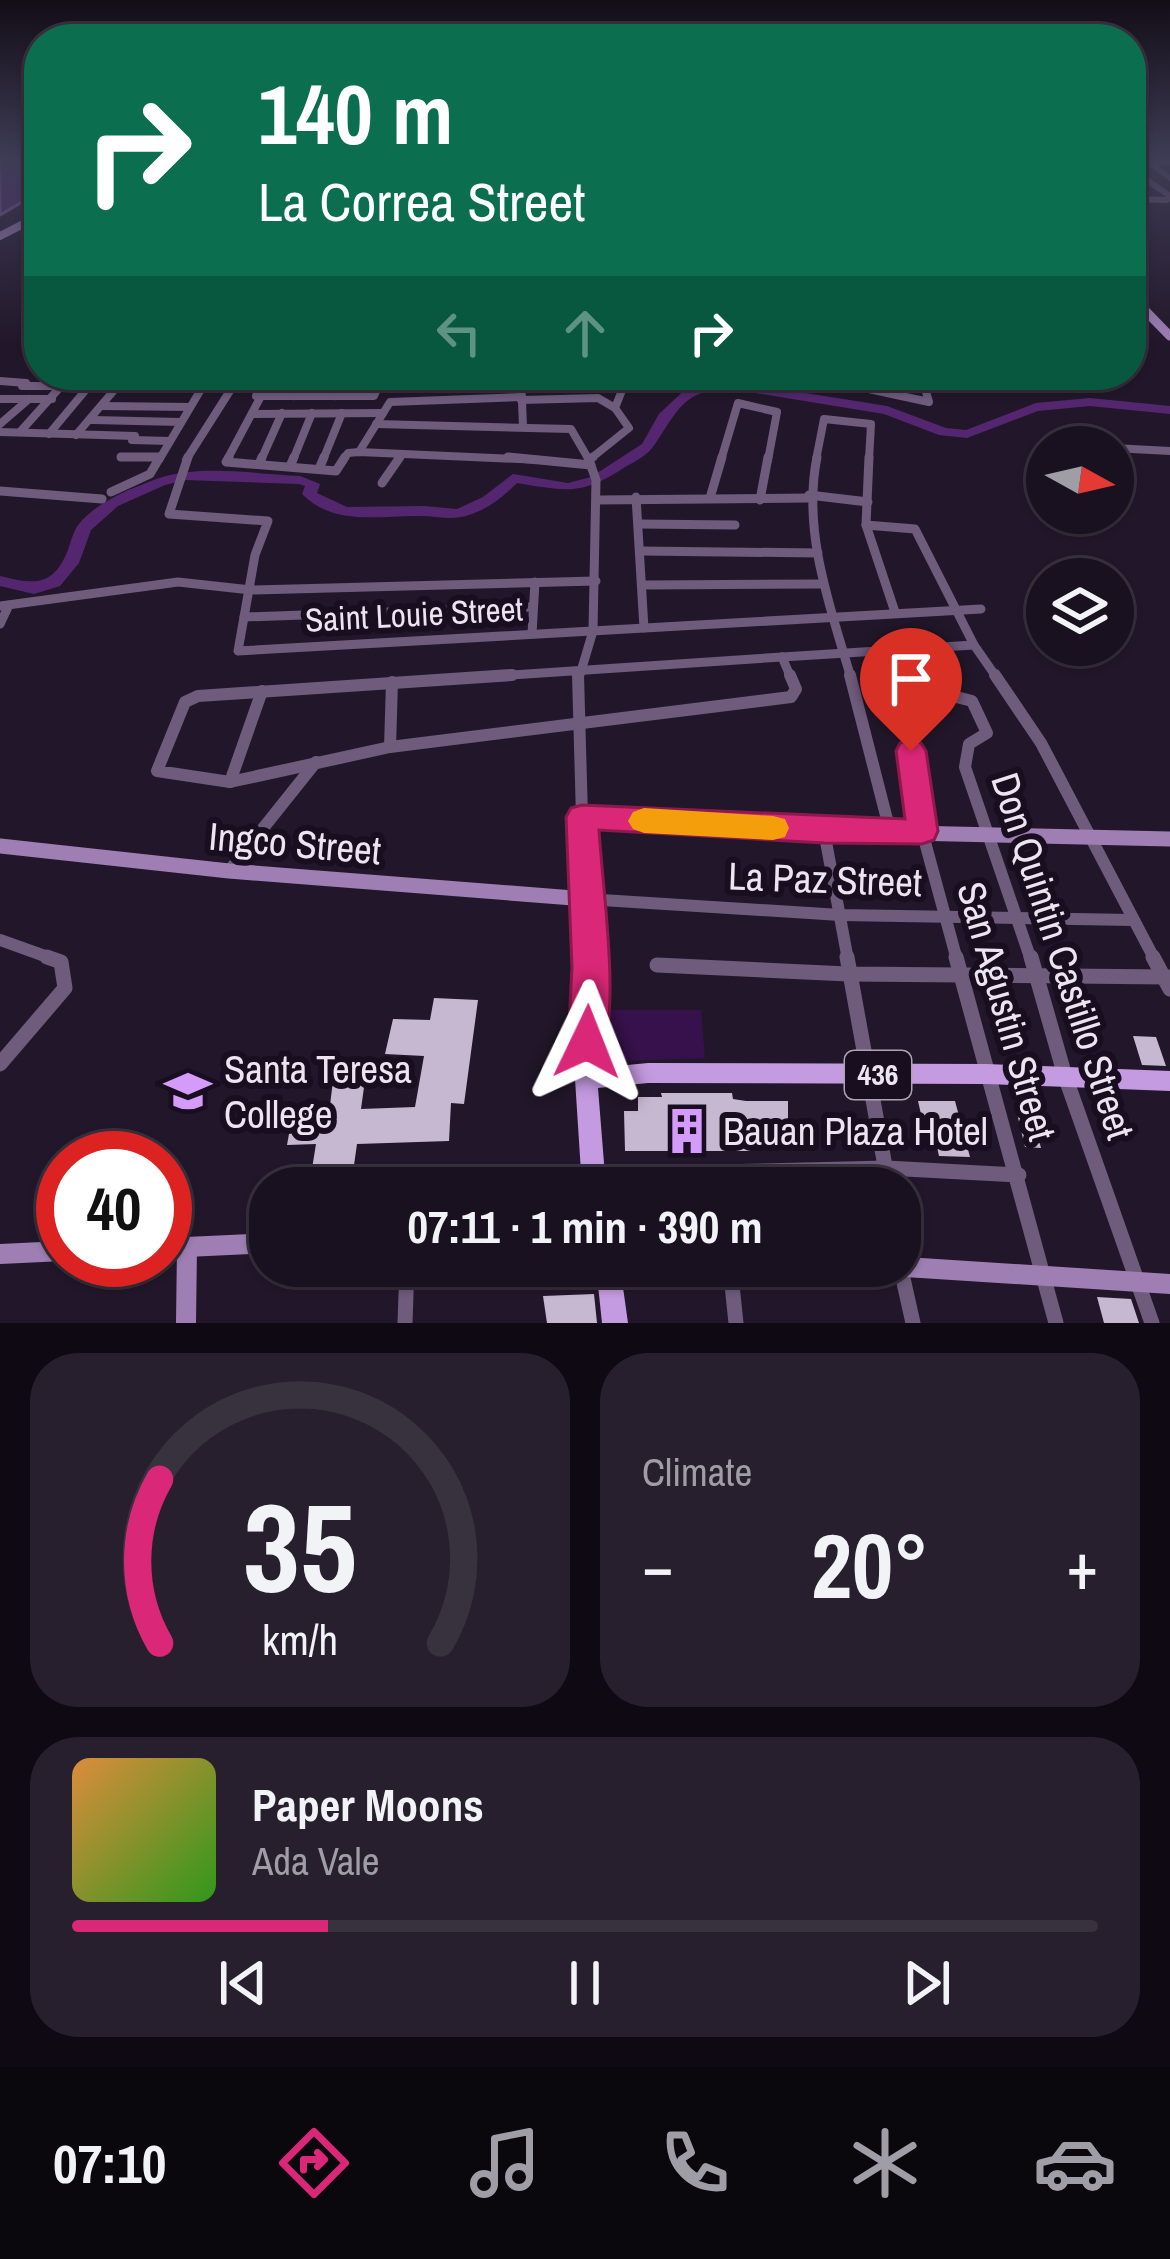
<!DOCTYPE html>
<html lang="en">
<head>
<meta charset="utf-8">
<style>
  :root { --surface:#1a1120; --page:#271f2d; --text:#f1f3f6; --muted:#9f9da5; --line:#38313e; --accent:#db2777 }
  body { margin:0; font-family:"Archivo Narrow",sans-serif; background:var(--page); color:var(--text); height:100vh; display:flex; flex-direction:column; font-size:45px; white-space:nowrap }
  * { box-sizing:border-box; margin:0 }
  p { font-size:39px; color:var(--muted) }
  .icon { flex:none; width:66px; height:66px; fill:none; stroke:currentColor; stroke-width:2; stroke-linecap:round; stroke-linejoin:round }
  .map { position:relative; height:1323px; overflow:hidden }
  .sheet { display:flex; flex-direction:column; gap:30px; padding:30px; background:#0e0912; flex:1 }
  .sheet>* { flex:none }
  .banner { position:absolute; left:24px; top:24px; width:1122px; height:366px; border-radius:48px; box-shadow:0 3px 9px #0004,0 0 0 3px var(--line); background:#0b6e4f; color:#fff; overflow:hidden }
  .needle { width:78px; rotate:98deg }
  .controls { position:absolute; left:1026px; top:426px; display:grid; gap:24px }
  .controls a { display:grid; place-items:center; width:108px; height:108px; border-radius:50%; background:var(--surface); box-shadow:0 3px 9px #0004,0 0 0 3px var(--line); font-size:60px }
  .speed { position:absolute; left:36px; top:1131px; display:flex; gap:24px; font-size:60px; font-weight:700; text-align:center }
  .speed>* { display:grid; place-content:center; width:156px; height:156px; border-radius:50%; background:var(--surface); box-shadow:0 3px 9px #0004,0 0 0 3px var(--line); line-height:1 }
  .speed .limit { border:18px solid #d22; background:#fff; color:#111 }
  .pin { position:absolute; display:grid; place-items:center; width:102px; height:102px; color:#fff; margin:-123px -51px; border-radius:50% 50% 50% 0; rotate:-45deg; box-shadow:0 0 12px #0007 }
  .pin .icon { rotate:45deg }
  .me { position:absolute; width:132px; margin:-66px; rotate:2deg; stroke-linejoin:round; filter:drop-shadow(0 0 9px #0008) }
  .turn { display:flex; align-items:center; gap:42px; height:252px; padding:0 36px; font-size:54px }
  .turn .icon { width:156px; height:156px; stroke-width:2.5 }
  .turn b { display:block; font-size:84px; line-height:102px }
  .lanes { display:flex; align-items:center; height:114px; padding:0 36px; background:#0003; justify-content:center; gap:60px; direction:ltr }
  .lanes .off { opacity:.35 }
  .big { font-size:90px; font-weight:800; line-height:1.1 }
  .sheet .tile { flex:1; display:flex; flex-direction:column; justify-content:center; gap:18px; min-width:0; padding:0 42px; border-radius:48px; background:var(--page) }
  .sheet .dial { align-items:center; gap:0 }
  .dial svg { height:312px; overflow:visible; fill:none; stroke:var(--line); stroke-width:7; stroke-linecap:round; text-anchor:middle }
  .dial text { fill:var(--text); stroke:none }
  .song { display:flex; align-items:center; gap:36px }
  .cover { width:144px; height:144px; border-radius:18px; background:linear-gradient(135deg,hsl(30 70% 55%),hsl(110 70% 35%)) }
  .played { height:12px; border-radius:6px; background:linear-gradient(90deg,var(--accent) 25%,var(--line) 25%) }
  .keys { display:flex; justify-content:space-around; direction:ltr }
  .heat { display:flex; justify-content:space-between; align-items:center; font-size:66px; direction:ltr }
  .sheet .tiles { flex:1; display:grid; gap:30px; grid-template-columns:1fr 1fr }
  .tile:last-child { grid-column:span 2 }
  .trip { position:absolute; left:249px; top:1167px; width:672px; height:120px; border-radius:48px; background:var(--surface); box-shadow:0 3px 9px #0004,0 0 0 3px var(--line); font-weight:800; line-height:120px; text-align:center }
  .tabs { display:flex; height:192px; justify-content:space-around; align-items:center; background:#0a070d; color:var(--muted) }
  .tabs .icon { width:84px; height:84px }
  .tabs .selected { color:var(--accent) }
  .tabs b { font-size:54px; color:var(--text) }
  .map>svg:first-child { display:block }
</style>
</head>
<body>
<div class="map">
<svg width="1170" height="1323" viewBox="0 0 1170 1323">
  <rect width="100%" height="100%" fill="#22172a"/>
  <!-- green -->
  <path fill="#37114c" d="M600,1010H701L705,1058L601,1062Z"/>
  <!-- water -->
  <path fill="#552670" stroke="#825f97" stroke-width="3" d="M0,159H39V192L0,215Z"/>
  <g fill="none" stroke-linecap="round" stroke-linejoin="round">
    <!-- river -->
    <path fill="#552670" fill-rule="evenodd" d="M725,380L887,406L946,428L966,430L1036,403L1090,398L1170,406V414L1090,406L1038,411L967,438L939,435L884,414L725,388C682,392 677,412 655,444C648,455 636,461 625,467C582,496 566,491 517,483C503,497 488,509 469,515C452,521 438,516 421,516C379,515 335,527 302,494L305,486L299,484L185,480L165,485L118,506L91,530L79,563L60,586L34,594L0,586V576C33,584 53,588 68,550C71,542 73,531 79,524C96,503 125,491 151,481C196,463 252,474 300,476L320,484L317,493L347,507L424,506L457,509L483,497L513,474L568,483L591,477L642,444L659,414L691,384Z"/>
  </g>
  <!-- building -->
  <g fill="#c6b8d1">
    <path d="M434,998L478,1000L464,1104L451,1103L449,1141L357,1144L352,1179L310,1181L316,1144L287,1145L294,1106L330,1105L333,1081L365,1080L361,1109L415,1107L424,1056L385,1054L393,1019L430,1020Z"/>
    <path d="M1133,1036L1156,1037L1166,1066L1142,1065Z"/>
    <path d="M661,1093H732L733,1099L746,1101H788V1142L750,1140L751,1151H625L624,1111H638V1097H662Z"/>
    <path d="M918,1101H955L970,1157L939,1156L932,1125L923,1123Z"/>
    <path d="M1016,1109L1038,1111L1042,1125H1035L1041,1148L1025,1147Z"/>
    <path d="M594,1294L597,1323H547L543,1296Z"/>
    <path d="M1097,1297L1131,1299L1139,1323H1104Z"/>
  </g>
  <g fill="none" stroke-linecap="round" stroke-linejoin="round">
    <!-- street-far4 -->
    <g stroke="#6f5b7c" stroke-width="6">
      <path d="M1131,161L1170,162"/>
      <path d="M1148,161L1170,178"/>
      <path d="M1131,169L1170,196"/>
      <path d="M1131,199L1167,200"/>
    </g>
    <!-- street-far3 -->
    <g stroke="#6f5b7c" stroke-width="8">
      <path d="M521,375L523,427"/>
      <path d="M804,375L929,402L921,375"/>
      <path d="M892,375L897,395"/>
      <path d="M406,379L600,377"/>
      <path d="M629,379L673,375"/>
      <path d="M0,381L26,383"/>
      <path d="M22,386H251L255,375"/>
      <path d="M256,396H374L383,375"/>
      <path d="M293,396L301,375"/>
      <path d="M334,396L342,375"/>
      <path d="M0,399H52"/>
      <path d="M521,400L598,398L615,408"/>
      <path d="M102,406L190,407"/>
      <path d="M252,414L383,413"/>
      <path d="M92,420L181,422"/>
      <path d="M0,424L29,399"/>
      <path d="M376,424L571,429L589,460"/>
      <path d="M0,432L135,436"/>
      <path d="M20,432L62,385"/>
      <path d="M49,434L89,386"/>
      <path d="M76,435L127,375"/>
      <path d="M132,440L169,441"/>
      <path d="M1113,448L1170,451"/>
      <path d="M359,452L390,402L521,397"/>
      <path d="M121,457H159"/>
      <path d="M159,460L203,386"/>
      <path d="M186,460L233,386"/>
      <path d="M227,460L261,396"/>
      <path d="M261,460L282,413"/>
      <path d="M293,460L312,413"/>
      <path d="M323,460L342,413"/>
      <path d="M343,460L348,453L359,452L541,460"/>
      <path d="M398,460L401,455"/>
      <path d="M589,460L629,428L615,408L628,375"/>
      <path d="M721,460L738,403L777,412L768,460"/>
      <path d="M816,460L824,419L871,424L869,460"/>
    </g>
    <!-- street-far2 -->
    <g stroke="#6f5b7c" stroke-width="9">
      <path d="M121,457H159"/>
      <path d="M188,457L169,514L268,521L255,555L238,651L981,609"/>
      <path d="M229,457L226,462L336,471L345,457"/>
      <path d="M508,457L591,465"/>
      <path d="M817,457C802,532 830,606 851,678"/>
      <path d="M869,457L866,525L895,612"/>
      <path d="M260,462L262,457"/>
      <path d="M291,464L294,457"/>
      <path d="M319,469L324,457"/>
      <path d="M382,483L400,457"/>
      <path d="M0,491L102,499"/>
      <path d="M111,492L150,474L160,457"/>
      <path d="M809,495L868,502"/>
      <path d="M636,497L644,628"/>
      <path d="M710,498L722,457"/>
      <path d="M597,500L809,498"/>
      <path d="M760,500L768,457"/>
      <path d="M639,524L735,525"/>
      <path d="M866,525L915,529L974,645L997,678"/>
      <path d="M641,551L818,553"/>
      <path d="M642,585L823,584"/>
      <path d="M0,606L178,582L251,590L596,581"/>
      <path d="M244,617L532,607"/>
      <path d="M0,624L9,605"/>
      <path d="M532,634L535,582"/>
      <path d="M782,657L791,678"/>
      <path d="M782,657L974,645"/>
      <path d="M467,678L782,657"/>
      <path d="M579,678L593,631L596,480L589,460L593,457"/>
    </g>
    <!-- street-far1 -->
    <g stroke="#6f5b7c" stroke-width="12">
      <path d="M512,675L198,696L185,702L157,771L230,782L390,747L791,697L796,689L790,675"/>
      <path d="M578,675L582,817"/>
      <path d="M850,675L890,831"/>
      <path d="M995,675L1041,743L1155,960"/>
      <path d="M390,747L392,682"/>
      <path d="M230,782L262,691"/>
      <path d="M824,831L848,960"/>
      <path d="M229,871L316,762"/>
      <path d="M586,899L840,915L1133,920"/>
      <path d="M0,940L56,960"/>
      <path d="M957,960L922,831L905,701L941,693L972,701L987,733L969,744L965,767L1031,960"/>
    </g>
    <!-- street -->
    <g stroke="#6f5b7c" stroke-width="15">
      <path d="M847,957L889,1188"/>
      <path d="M956,957L1056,1323"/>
      <path d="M1031,957L1065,1076L1152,1323"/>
      <path d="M1153,957L1170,989"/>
      <path d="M657,965L848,974L1169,977"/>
      <path d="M0,1064L65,988L61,962L47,957"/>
      <path d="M720,1188L718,1172L886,1168L1019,1175"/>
      <path d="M900,1265L913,1323"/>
      <path d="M730,1266L736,1323"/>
      <path d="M405,1323L407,1266"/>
    </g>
    <!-- secondary-far3 -->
    <path stroke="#9f7eb4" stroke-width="8" d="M0,236L39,216"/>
    <!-- secondary-far2 -->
    <path stroke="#9f7eb4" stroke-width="9" d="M1131,296L1170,336"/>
    <!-- secondary-far1 -->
    <g stroke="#9f7eb4" stroke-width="15">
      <path d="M0,846L229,871L586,899"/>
      <path d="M590,960L582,817L824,831L1170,839"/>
    </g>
    <!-- secondary -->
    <g stroke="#9f7eb4" stroke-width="20">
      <path d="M586,1079L589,957"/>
      <path d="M165,1248L270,1243"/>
      <path d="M0,1254L63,1251"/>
      <path d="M890,1266L1170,1284"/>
      <path d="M186,1323L187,1247"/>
    </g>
    <!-- primary -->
    <g fill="#c49ae0" fill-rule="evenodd">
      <path d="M648,1063L987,1064L1170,1071V1091L987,1084L648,1083L598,1088L606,1188H582L575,1079L578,1072L586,1069Z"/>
      <path d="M596,1266H620L628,1323H602Z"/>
    </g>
  </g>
  <!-- sky -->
  <linearGradient id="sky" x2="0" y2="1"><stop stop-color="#130d17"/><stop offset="0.46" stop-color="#3e3c55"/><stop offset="1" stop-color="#3e3c55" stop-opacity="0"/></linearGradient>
  <rect width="1170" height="344" fill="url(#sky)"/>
  <!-- route -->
  <path fill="#db2777" stroke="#8e194d" stroke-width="3" d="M911,740L921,743L926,751L938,831L934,840L922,844L824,843L599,830C602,883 621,1010 601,1054L587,1059L574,1054L568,1042L572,968L566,817L571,808L582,805L905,819L896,751L900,743Z"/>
  <!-- slow -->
  <path fill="#f59e0b" d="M644,808L773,816L785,819L789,828L785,837L773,840L644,833L633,829L628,821L633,812Z"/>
  <!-- icons -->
  <defs>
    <symbol id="university-bare" viewBox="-9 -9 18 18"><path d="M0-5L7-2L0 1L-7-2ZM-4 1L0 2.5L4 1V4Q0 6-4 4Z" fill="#d59bfa" stroke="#190e20" stroke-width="2.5" paint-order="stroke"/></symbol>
    <symbol id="building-bare" viewBox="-9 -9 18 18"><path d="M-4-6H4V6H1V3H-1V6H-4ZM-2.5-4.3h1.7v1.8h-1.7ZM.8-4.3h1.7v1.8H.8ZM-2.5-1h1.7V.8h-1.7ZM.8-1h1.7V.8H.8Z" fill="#d59bfa" stroke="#190e20" stroke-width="2.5" paint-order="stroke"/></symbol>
  </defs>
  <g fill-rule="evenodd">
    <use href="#university-bare" x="155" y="1058" width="66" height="66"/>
    <use href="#building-bare" x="654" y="1098" width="66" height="66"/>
  </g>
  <g text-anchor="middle" stroke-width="12" stroke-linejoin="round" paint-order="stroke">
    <!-- shield labels -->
    <rect fill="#190e20" stroke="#ada4b2" stroke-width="3" x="845" y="1051" width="66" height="48" rx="9"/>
    <g font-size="30" font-weight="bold" fill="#ece4f1">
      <text x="878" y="1085">436</text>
    </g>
    <!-- street labels -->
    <g font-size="33" fill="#ece4f1" stroke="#190e20">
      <text transform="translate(414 614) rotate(-3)" y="12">Saint Louie Street</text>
    </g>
    <!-- near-street labels -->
    <g font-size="39" fill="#ece4f1" stroke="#190e20">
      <text transform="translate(295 843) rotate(5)" y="14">Ingco Street</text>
      <text transform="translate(825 879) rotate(2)" y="14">La Paz Street</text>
      <text transform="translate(1063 956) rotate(72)" y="14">Don Quintin Castillo Street</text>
      <text transform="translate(1007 1011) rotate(74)" y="14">San Agustin Street</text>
    </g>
    <!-- near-poi labels -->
    <g font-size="39" fill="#ece4f1" stroke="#190e20" text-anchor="start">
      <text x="224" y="1083">Santa Teresa<tspan x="224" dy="45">College</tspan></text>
      <text x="723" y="1145">Bauan Plaza Hotel</text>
    </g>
  </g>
</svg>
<div class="controls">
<a><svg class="needle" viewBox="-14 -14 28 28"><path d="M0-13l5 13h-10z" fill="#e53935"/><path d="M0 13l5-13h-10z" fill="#9f9da5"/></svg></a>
<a><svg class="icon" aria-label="layers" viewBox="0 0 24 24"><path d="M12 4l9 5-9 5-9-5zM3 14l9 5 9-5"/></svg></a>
</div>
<div class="speed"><div class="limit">40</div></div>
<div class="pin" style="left:911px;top:751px;background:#d93025"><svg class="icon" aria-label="arrive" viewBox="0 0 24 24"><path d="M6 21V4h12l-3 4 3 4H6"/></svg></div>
<svg class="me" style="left:587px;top:1042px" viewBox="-20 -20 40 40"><path d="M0-17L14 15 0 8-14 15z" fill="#db2777" stroke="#fff" stroke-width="4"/></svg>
<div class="trip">07:11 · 1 min · 390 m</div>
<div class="banner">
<div class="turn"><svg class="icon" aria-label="right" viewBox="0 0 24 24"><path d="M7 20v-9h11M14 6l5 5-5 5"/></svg><div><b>140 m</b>La Correa Street</div></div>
<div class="lanes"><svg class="icon off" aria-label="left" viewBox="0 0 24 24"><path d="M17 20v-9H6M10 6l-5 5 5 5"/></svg><svg class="icon off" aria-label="ahead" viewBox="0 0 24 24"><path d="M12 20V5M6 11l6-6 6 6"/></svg><svg class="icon" aria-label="right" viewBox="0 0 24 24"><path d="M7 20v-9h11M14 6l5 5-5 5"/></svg></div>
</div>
</div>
<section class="sheet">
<div class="tiles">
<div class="tile dial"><svg viewBox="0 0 100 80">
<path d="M14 69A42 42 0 1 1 86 69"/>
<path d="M14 69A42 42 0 0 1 14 27" stroke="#db2777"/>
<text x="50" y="56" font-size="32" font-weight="700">35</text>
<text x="50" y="72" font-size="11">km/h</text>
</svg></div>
<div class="tile"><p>Climate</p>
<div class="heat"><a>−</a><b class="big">20°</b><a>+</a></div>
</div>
<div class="tile">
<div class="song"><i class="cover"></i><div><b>Paper Moons</b><p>Ada Vale</p></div></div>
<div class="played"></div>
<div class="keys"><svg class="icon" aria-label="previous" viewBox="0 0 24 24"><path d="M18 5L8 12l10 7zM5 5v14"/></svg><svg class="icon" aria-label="pause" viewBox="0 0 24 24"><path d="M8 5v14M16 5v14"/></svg><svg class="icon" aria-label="next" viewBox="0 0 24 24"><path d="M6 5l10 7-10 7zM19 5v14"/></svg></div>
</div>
</div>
</section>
<nav class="tabs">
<b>07:10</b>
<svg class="icon selected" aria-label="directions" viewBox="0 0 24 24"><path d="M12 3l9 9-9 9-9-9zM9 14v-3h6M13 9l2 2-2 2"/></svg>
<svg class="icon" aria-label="music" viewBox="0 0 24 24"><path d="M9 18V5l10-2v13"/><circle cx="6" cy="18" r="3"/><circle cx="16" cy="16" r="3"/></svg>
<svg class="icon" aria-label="phone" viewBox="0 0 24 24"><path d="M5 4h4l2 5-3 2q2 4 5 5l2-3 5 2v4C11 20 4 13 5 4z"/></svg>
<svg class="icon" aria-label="climate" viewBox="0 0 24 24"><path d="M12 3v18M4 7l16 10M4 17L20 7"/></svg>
<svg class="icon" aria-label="car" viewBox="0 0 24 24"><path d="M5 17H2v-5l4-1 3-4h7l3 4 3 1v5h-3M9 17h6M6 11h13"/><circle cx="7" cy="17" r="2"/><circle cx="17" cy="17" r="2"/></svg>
</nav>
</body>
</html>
